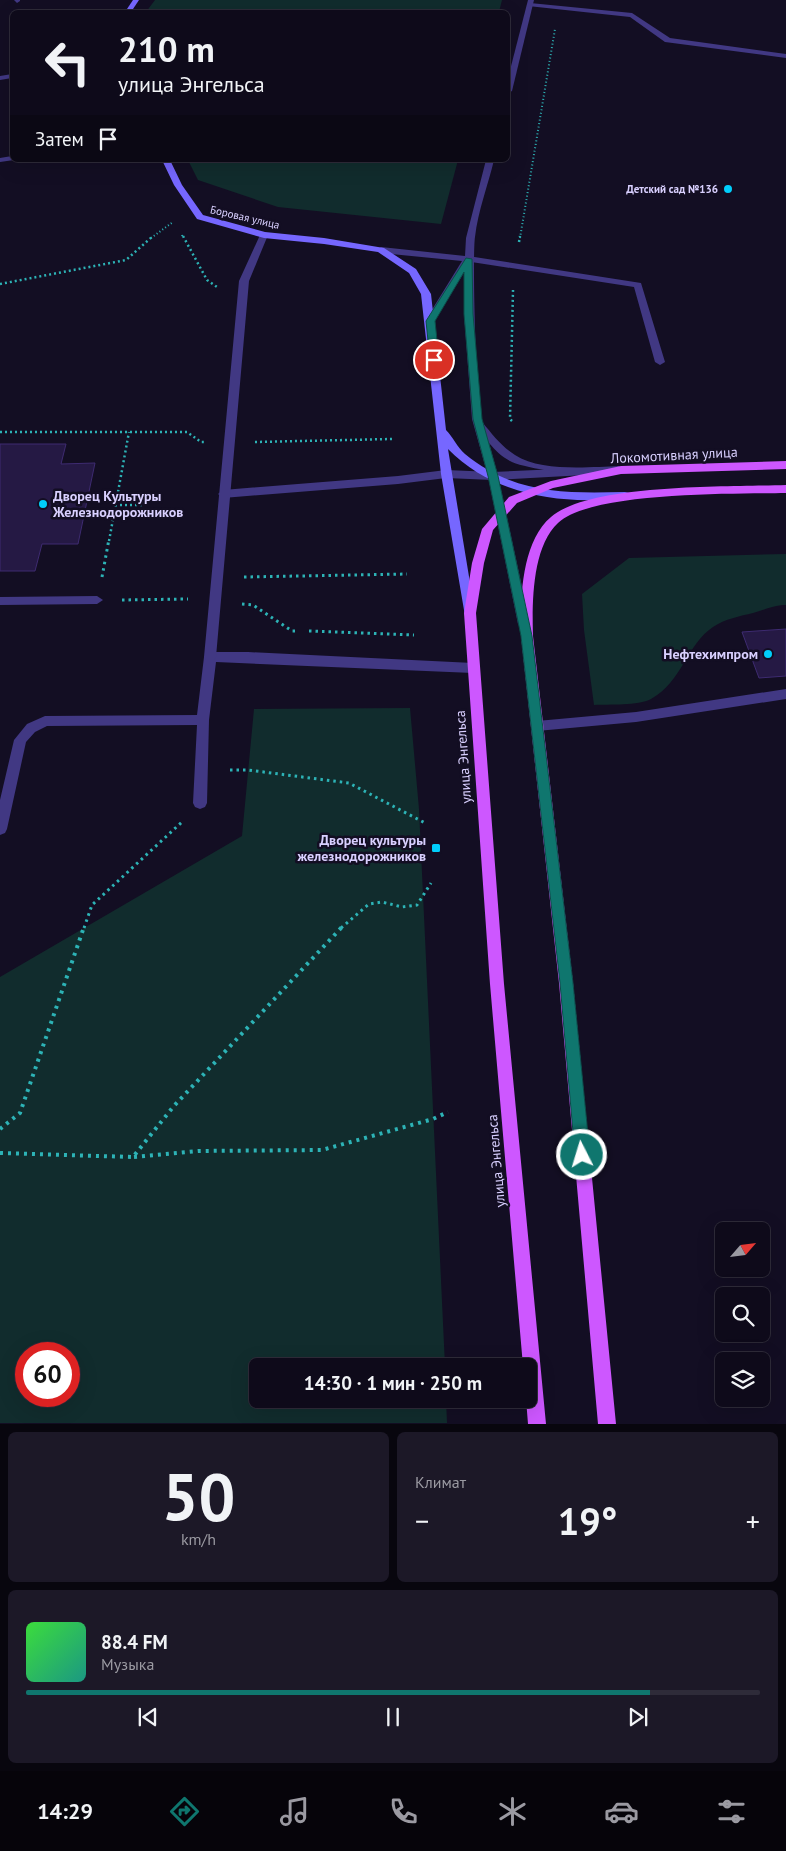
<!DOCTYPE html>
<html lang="ru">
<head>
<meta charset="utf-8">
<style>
  :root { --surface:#0e0a1a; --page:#1c1827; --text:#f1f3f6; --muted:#9b9aa2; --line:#2e2b39; --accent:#0f766e }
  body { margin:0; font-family:"PT Sans",sans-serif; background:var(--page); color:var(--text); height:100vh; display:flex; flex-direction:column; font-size:19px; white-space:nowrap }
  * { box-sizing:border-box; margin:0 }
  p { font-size:16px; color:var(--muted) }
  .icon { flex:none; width:28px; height:28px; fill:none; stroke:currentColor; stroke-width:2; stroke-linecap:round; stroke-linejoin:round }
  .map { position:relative; height:1424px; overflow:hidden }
  .drawer { display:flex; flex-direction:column; gap:8px; padding:8px; background:#08060e; flex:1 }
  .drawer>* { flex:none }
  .hud { position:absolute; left:10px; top:10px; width:500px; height:152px; border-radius:8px; box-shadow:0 5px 20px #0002,0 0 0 1px var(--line); background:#0e0a1a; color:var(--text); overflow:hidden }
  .needle { width:32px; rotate:62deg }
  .fabs { position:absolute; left:715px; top:1222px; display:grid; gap:10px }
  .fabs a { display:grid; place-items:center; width:55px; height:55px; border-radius:8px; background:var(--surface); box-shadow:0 5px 20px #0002,0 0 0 1px var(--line); font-size:25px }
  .speed { position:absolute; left:15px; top:1342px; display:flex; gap:10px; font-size:25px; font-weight:700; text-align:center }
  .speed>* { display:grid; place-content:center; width:65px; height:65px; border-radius:50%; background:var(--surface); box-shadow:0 5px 20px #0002,0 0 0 1px var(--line); line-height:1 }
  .speed .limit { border:8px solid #d22; background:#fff; color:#111 }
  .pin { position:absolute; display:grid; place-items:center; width:42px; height:42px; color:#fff; margin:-21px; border:2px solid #fff; border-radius:50%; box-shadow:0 1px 5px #0007 }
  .me { position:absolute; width:55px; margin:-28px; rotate:355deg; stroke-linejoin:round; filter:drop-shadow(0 0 4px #0008) }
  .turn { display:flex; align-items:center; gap:18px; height:105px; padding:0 25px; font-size:22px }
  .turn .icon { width:65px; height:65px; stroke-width:2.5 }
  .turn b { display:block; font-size:35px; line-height:42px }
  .then { display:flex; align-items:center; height:48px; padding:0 25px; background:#0003; gap:10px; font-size:19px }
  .big { font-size:38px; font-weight:800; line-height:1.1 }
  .drawer .tile { flex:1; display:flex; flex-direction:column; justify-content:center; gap:8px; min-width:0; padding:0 18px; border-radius:8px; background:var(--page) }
  .drawer .dial { align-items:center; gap:0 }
  .dial b { font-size:65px; line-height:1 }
  .song { display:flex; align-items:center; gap:15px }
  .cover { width:60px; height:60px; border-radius:8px; background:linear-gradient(135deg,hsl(120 70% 55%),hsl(170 70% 35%)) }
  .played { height:5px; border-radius:2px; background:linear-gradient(90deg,var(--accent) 85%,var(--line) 85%) }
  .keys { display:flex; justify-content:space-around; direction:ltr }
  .heat { display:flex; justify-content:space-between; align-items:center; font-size:28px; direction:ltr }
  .drawer .tiles { flex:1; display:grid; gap:8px; grid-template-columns:1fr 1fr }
  .tile:last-child { grid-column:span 2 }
  .trip { position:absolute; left:249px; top:1358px; width:288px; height:50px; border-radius:8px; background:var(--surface); box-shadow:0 5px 20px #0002,0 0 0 1px var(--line); font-weight:800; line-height:50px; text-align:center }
  .tab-bar { display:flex; height:80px; justify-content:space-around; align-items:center; background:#06040a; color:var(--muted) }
  .tab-bar .icon { width:35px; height:35px }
  .tab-bar .active { color:var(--accent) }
  .tab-bar b { font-size:22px; color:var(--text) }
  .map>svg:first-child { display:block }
</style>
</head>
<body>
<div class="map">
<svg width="786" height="1424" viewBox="0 0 786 1424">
  <rect width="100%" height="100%" fill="#130e23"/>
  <!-- green -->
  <g fill="#112c2d" fill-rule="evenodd">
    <path d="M155,0H502L499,12H146Z"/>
    <path d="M188,160H458L441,224L278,207L198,180Z"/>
    <path d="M786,554V605C773,605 765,610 753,613C740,616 725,619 713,627C687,644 682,682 651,699C638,706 609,704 594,705L584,630L582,594L629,558Z"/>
    <path d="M410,708L419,809L445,1366H258V1399H446L447,1423H0V977L242,836L254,709ZM26,1354H69V1396H26Z"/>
  </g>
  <!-- building -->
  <g fill="#251944" stroke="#3e2b71">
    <path d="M0,444H66L61,464L95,463L78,544H42L35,571H0Z"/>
    <path d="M786,629V676L759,678L742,632Z"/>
  </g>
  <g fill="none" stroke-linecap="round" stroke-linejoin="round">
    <!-- path-far3 -->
    <g stroke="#2db3b6" stroke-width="2" stroke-dasharray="1 2.5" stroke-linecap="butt">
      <path d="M182,235L183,238"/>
      <path d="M151,238L173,222"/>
      <path d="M520,238L555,29"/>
    </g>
    <!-- path-far2 -->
    <g stroke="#2db3b6" stroke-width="2.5" stroke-dasharray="2 3" stroke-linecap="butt">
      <path d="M183,236L207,280L217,287"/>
      <path d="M519,242L520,236"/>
      <path d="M0,284L126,260L153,236"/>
      <path d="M512,421L510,419L513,290"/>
      <path d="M0,432H187L201,442H204"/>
      <path d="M255,442L392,439"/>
      <path d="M115,505H145"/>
      <path d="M109,541L129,432"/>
    </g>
    <!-- path-far1 -->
    <g stroke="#2db3b6" stroke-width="3" stroke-dasharray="2.5 4" stroke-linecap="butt">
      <path d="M102,577L109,539"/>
      <path d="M244,577L407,574"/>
      <path d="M122,600L188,599"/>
      <path d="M242,604L253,605L292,631H295"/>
      <path d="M309,631L414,635"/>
      <path d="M230,770H248L349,783L427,824"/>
      <path d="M84,928L92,905L183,821"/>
      <path d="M341,928L369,904L382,902L402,907L417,905L431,883"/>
    </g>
    <!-- path -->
    <g stroke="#2db3b6" stroke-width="4" stroke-dasharray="3 5" stroke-linecap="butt">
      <path d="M0,1129L20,1113L84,927"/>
      <path d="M0,1153L133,1157L173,1107L342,927"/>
      <path d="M134,1157L198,1151L322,1150L433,1119L448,1112"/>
    </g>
    <!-- service -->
    <g fill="#413883" fill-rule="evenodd">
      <path d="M14,0H20V1L17,3Z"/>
      <path d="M530,3L632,13L670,38L786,54V58L665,42L630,17L528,6V4Z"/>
      <path d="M12,74V78L0,80V76Z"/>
      <path d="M12,156L14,160L0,162V158Z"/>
      <path d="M468,256L641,283L665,362L660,365L655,362L634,287L465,261L464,259Z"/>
      <path d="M581,468L586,472L585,475L493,480L446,478L398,484L223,498L218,494L223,490L398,476L446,470L493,472Z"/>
      <path d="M97,596L103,600L97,604L0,605V597Z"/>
      <path d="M210,652H248L473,663L477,665L479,668L477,671L473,673L216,662L209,720L207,803L205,807L200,809L195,807L193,803L197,725L47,726L35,732L26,742L7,829L5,833L0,835V800L14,740L27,724L45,716L197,715L204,657L206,654Z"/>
      <path d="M786,689V699L636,722L537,731L533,730L531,726L533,722L537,721L636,712Z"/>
    </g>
    <!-- minor -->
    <path fill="#413883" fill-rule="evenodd" d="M264,232L268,235L249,281L216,657L214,660H206L204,657L239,281L260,235Z"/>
    <!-- tertiary -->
    <g fill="#413883" fill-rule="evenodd">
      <path d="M528,0H534L512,91L508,93V78Z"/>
      <path d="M486,160H494C488,185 478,211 475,237C472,257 476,413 483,423C492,434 502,447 515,455C541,472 589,467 619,466L624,470C613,482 526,470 510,461C502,457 495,450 489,443L498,476L530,624L524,628L518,624L488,476L472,419L464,314L465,271L433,323L430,324L425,321L462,261L381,253L377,250L381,247L465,256L466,238Z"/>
    </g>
    <!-- secondary -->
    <g fill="#7667ff" fill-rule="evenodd">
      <path d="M133,0H139L131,12H125Z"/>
      <path d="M162,160H170L182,185L203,215L265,232L324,238L384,248L416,269L431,294L446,430C453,437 457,447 465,454C516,495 564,493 625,492L629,493L630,496L629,499C619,501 608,500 598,500C544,502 487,489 448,449L475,613L473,616H465L441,474L421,294L409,273L378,252L324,244L264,238L197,219L174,185Z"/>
    </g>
    <!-- primary -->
    <g fill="#cd57ff" fill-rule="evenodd">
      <path d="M786,461V469L621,474L553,488L517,503L493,530L484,563L476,613L504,984L546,1424H528L526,1399H528V1366H523L490,984L464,613L472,563L482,529L509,497L551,481L621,466Z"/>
      <path d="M786,485V493C737,494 592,491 558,523C532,547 532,603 533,636L573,983L616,1424H598L559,983L521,636C520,601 521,542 551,517C590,483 733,487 786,485Z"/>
    </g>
  </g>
  <!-- route -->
  <path fill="#0f766e" stroke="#0a4d48" d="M466,258L472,259L473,314L482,419L498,476L532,636L573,983L590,1155L588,1160L582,1162L577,1160L575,1155L560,983L521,636L488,476L473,419L464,314V272L435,321L439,360L434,362L430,360L426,321Z"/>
  <!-- markers -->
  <g fill="#00cefb" stroke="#130e23" stroke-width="2">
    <circle cx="728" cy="189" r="5"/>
    <circle cx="43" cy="504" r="5"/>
    <circle cx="768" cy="654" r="5"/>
    <rect x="431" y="843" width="10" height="10" rx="2.5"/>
  </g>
  <g text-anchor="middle" stroke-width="5" stroke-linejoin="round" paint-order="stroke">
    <!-- far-poi labels -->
    <g font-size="11" font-weight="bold" fill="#d9d0ff" stroke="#130e23" text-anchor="end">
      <text x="718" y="193">Детский сад №136</text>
    </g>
    <!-- far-street labels -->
    <g font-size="11" fill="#d9d0ff" stroke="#130e23">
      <text transform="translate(245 217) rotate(13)" y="4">Боровая улица</text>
    </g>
    <!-- street labels -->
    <g font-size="14" fill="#d9d0ff" stroke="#130e23">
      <text transform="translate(674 455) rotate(-3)" y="5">Локомотивная улица</text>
      <text transform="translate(463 757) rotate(-94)" y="5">улица Энгельса</text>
      <text transform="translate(496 1161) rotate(-95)" y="5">улица Энгельса</text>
    </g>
    <!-- poi labels -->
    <g font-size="14" font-weight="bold" fill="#d9d0ff" stroke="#130e23" text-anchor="end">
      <text x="53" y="501" text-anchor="start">Дворец Культуры<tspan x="53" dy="16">Железнодорожников</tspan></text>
      <text x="758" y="659">Нефтехимпром</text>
      <text x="426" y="845">Дворец культуры<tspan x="426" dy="16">железнодорожников</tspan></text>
    </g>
  </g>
</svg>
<div class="fabs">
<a><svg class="needle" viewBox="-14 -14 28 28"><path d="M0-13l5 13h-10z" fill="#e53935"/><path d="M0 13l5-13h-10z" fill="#9b9aa2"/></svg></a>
<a><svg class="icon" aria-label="search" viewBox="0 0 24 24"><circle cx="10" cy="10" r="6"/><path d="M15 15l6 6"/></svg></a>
<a><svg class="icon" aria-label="layers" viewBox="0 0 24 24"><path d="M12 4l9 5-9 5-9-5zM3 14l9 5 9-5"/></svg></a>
</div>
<div class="speed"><div class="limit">60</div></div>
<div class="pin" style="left:434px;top:360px;background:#d93025"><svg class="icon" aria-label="arrive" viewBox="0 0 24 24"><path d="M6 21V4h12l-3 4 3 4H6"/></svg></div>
<svg class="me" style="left:582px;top:1155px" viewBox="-20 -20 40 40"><circle r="17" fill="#0f766e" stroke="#fff" stroke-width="3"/><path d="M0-11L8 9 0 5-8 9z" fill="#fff"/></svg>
<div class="trip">14:30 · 1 мин · 250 m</div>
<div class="hud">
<div class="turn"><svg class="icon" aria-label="left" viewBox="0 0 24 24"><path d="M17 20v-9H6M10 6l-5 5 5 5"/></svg><div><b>210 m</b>улица Энгельса</div></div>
<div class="then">Затем<svg class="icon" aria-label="arrive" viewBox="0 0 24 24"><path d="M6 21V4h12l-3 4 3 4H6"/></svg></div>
</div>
</div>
<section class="drawer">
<div class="tiles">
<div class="tile dial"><b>50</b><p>km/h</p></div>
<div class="tile"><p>Климат</p>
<div class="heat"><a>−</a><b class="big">19°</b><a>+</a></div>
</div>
<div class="tile">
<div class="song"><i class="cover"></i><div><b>88.4 FM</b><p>Музыка</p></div></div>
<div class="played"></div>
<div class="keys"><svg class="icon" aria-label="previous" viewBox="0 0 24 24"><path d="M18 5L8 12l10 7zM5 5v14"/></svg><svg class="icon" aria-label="pause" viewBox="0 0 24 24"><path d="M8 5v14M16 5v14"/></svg><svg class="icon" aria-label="next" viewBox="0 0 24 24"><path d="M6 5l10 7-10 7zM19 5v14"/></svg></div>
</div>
</div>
</section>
<nav class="tab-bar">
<b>14:29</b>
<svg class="icon active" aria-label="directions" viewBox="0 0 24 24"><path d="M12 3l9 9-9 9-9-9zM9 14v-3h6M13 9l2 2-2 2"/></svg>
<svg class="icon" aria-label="music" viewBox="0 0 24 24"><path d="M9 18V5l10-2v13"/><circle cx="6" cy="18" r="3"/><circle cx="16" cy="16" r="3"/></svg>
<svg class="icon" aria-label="phone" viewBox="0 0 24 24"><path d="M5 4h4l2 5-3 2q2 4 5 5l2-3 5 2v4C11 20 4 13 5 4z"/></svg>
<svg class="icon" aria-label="climate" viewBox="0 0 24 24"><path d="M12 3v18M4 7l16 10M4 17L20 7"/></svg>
<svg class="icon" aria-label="car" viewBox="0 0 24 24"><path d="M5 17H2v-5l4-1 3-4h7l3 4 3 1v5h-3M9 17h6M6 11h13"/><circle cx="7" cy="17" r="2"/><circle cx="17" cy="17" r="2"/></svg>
<svg class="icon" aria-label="filters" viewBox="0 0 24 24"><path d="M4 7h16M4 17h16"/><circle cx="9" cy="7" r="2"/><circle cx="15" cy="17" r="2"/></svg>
</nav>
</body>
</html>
